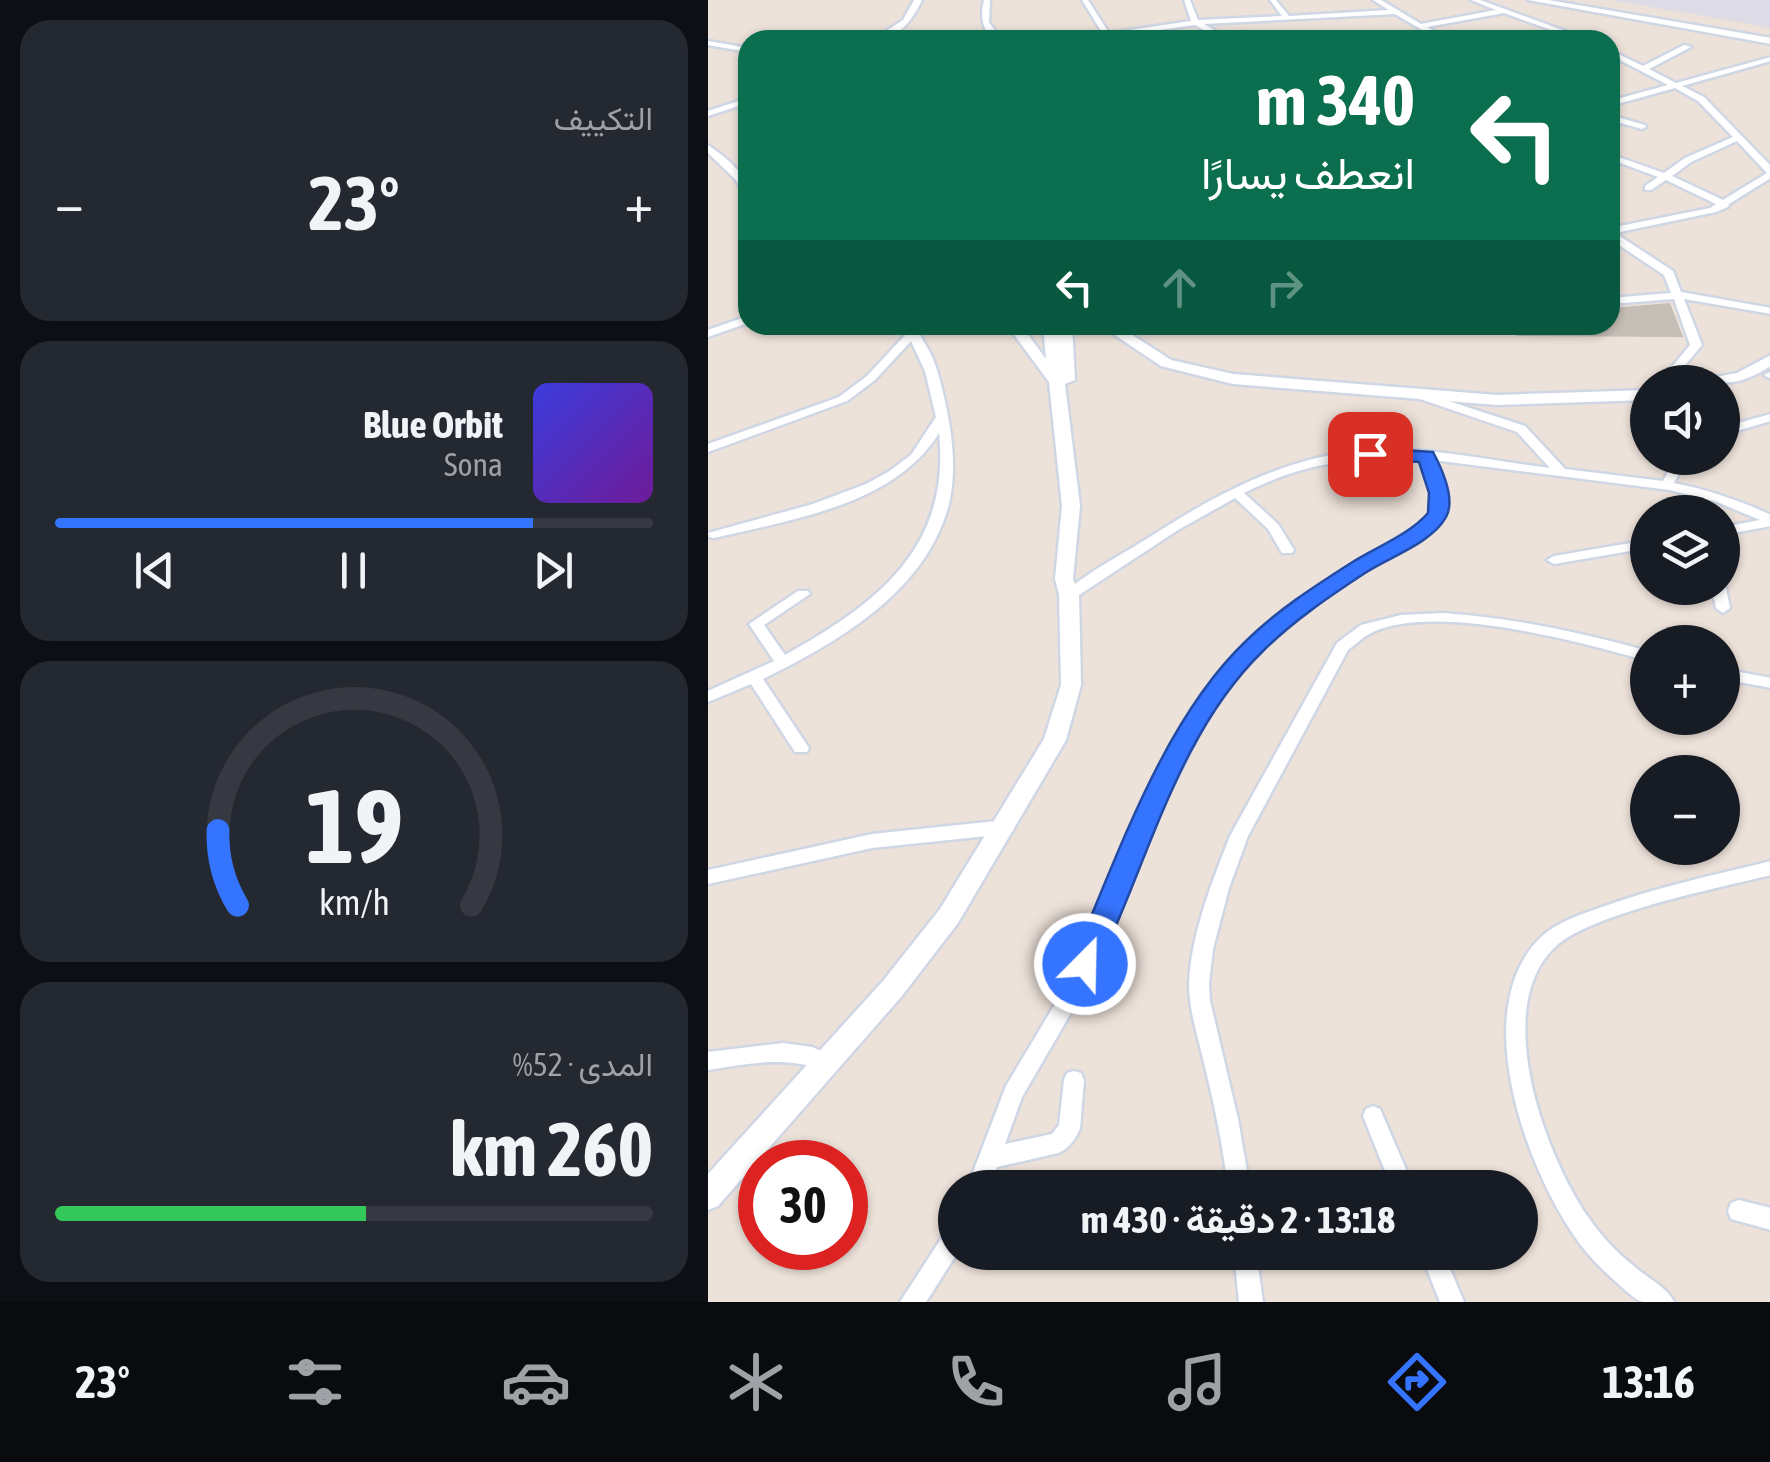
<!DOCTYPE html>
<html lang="ar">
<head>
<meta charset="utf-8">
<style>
  :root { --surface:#171b24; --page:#242831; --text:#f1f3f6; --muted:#9ea1a6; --line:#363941; --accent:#3574ff }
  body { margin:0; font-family:"Asap Condensed",Vazirmatn,sans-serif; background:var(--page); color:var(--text); direction:rtl; height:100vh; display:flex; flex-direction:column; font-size:38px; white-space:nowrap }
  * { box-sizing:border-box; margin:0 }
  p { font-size:32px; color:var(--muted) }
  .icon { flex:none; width:55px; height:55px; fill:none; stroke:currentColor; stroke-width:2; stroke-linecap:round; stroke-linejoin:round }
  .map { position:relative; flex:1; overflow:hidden; direction:ltr }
  .drawer { display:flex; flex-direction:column; gap:20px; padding:20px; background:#0d0f14; width:708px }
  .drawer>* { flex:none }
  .top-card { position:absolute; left:30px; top:30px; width:882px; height:305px; border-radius:30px; box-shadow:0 2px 8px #0004; direction:rtl; background:#0b6e4f; color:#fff; overflow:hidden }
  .tools { position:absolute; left:922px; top:365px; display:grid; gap:20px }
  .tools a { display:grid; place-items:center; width:110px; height:110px; border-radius:50%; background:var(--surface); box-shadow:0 2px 8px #0004; font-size:50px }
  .speed { position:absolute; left:30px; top:1140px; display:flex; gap:20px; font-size:50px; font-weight:700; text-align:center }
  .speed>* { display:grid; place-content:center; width:130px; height:130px; border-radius:50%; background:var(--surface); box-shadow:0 2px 8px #0004; line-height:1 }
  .speed .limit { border:15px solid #d22; background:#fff; color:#111 }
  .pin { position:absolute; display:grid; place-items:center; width:85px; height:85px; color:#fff; margin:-42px; border-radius:20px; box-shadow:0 5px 15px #0006 }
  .me { position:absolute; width:110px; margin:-55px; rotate:23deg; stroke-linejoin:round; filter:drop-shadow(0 0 8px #0008) }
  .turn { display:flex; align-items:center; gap:35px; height:210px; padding:0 40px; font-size:45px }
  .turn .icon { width:130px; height:130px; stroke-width:2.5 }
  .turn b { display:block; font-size:70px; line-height:85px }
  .lanes { display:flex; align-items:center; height:95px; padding:0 40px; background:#0003; justify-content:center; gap:50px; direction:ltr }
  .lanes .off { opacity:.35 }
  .big { font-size:75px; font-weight:700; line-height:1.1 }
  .drawer .card { flex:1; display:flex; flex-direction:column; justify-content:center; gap:15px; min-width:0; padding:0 35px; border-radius:30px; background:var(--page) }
  .drawer .dial { align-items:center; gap:0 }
  .dial svg { height:260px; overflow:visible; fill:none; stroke:var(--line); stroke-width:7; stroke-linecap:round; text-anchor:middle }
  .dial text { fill:var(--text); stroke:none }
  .song { display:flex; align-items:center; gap:30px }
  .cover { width:120px; height:120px; border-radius:15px; background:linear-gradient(135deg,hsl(240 70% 55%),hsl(280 70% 35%)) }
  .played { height:10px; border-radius:5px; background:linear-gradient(90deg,var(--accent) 80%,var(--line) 80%) }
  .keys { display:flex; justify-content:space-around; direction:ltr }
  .heat { display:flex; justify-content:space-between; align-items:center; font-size:55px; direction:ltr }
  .charge { height:15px; border-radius:8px; background:linear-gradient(90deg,#34c759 52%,var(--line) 0) }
  .trip { position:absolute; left:230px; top:1170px; width:600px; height:100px; border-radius:50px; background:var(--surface); box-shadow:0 2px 8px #0004; font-weight:700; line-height:100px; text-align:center; direction:rtl }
  .tabs { display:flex; height:160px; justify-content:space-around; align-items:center; background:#090b0e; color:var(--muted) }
  .tabs .icon { width:70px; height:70px }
  .tabs .selected { color:var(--accent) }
  .tabs b { font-size:45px; color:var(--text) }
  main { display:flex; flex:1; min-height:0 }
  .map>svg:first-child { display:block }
</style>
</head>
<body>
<main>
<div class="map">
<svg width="1063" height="1302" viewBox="0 0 1063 1302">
  <rect width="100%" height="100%" fill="#ede2da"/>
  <!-- industrial -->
  <path fill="#dddbe5" d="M901,0H1062V29L1043,24Z"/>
  <!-- building -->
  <path fill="#c5beb6" d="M962,303L975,337L809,336L807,325H902V308Z"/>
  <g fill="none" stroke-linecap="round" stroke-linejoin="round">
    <defs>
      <g id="street">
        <path d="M276,0H282L281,22L293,40H285C274,28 272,16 276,0Z"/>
        <path d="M374,0H380L401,33L483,21L476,0H482L490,20L574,16L562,0H568L581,16L681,10L665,0H673L713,24L788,10L763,0H772L882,40H871L796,13L719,27L740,40H731L687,14L496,24L522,40H513L487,25L403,37L404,40H368L395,34Z"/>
        <path d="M0,41L40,48V52L0,45Z"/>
        <path d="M976,45L983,47L941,69L968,83L1063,57V61L974,86L996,97L1063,166V178L1021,204L1020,207L1008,212L907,233L965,271L973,292L1063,308V314L976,299L994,345L973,370L969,371L963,368L982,345L966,299L902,304V298L963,293L956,275L902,239V228L1002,208L1008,204L958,180L943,190H937V186L950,177L902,159V154L956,173L977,158L1025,137L990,101L967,88L902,106V101L960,85L902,55V50L935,66ZM1029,141L1059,173L1015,200L964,176L983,162Z"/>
        <path d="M40,98V103L0,116V111Z"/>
        <path d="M902,115L937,125L938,127L934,129L902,120Z"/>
        <path d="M0,145C16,156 40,174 40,195L37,194L27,179L0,153Z"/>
        <path d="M40,316V323L0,337V330Z"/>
        <path d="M197,325H207C212,337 220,347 225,359C230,371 233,384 236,397C244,431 249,469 241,504C218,592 130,642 55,679L101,748L99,752H87L43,684L0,702V691L66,661L41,624L90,591H100L102,594L56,625L77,655C168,604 243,549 231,433C187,505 82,520 6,538L1,537L0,533L105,504L158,484L180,472L203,455L228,417L217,371L203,341L167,380L139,401L0,452V444L131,397L159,376L199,333Z"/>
        <path d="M1062,372H1063V379L1056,375Z"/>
        <path d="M713,392L817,426L857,469L955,481L968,458H980L966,483C1000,490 1031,500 1063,515V526L1015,535V527L1052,520L1009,502L962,490L725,460L737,493L735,517L725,528L655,571L576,627L550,651L502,713L437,840L374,994L314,1097L297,1144L344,1134L351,1125L356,1080L359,1073L366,1071L373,1073L376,1080L372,1129C367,1139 361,1149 350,1153L289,1167L281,1188H259L298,1086L359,984L419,840L490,706L540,643L566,621L645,565L715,522C733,503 720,480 712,459C651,455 592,464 536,493L570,524L586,550L584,553H574L560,529L527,498L470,530L365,599L360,601L353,596C373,576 416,553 442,537C508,494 579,456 659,450C720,446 782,461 842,468L809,432L709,398V394Z"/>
        <path d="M1063,414V421L1015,435V427Z"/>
        <path d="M940,540V548L846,564L839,560L846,556Z"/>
        <path d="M1015,585L1018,588L1022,608L1015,613L1008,608L1004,588H1015Z"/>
        <path d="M735,613C805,618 872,632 940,651V661C873,642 730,603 665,632C656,636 648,644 640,650L540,836L521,888L505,949L501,984L502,1001L530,1119L542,1188H520C515,1147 507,1107 497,1067C491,1040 481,1011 481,984C483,934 504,882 522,836L629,643L653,625L693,615Z"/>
        <path d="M1015,669L1063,678V688L1015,679Z"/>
        <path d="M298,820L304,822L307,827L304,832L298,834L164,848L0,884V870L164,834Z"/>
        <path d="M1063,861V875C1011,888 883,913 847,947C782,1009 838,1156 880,1217C893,1236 909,1253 927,1267C939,1278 959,1287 966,1302C957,1302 944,1302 935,1302C925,1299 913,1286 905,1279C890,1266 876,1251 865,1234C817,1163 760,1008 833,937C849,922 874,914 894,907C949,887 1006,875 1063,861Z"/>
        <path d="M75,1043L104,1047L125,1056L128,1062L125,1068L118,1071C78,1056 41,1063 0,1070V1052Z"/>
        <path d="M665,1106L672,1109L706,1188H684L655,1116L658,1109Z"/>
        <path d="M1031,1200L1063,1208V1230L1023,1219L1020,1211L1023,1203Z"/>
        <path d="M248,1225V1252H250L218,1302H192L240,1228Z"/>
        <path d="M526,1252H548L555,1302H531Z"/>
        <path d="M712,1252H735L756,1302H732Z"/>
      </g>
      <g id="secondary">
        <path d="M206,0H214C204,21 190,40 164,40L195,20Z"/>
        <path d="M820,0H840L1063,38V44Z"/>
        <path d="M299,325H313L338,359L335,325H349L350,331V325H364L367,380L357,384L372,506L365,579L371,594L373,685L358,740L250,923L193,997L10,1206L0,1210V1174L175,981L232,909L336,739L353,685L351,594L347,579L354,506L341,382Z"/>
        <path d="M392,325H409L463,360L525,374L789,395L940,390V400L789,405L525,384L453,366Z"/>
        <path d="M1063,355V366C1035,383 1025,384 995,382L998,379L1029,373Z"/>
      </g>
    </defs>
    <!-- street casing -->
    <use href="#street" stroke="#cfd6e4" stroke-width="5"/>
    <!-- secondary casing -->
    <use href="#secondary" stroke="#cfd6e4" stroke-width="5"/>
    <!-- street -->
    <use href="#street" fill="#fff" fill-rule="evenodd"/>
    <!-- secondary -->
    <use href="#secondary" fill="#fff" fill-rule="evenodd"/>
  </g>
  <!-- route -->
  <path fill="#3574ff" stroke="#224ba6" stroke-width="2.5" d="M662,448L725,452C734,469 748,499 738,517C724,543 681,557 657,573C622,596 585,621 555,651C468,735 439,867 387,972L377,976L367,972L363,964C409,859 454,721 538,641C568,611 607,586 643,563C668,547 701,535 720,513L721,493L711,462L655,458V450Z"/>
</svg>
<div class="tools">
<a><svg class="icon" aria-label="sound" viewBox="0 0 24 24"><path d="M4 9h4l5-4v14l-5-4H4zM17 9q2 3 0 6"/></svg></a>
<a><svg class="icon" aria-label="layers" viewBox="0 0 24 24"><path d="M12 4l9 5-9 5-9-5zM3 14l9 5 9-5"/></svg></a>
<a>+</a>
<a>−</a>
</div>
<div class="speed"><div class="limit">30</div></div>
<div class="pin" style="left:662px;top:454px;background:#d93025"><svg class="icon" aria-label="arrive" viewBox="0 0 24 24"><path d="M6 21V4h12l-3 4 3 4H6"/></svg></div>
<svg class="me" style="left:377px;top:964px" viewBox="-20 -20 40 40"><circle r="17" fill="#3574ff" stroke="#fff" stroke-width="3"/><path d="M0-11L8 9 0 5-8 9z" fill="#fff"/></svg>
<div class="trip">13:18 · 2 دقيقة · 430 m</div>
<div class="top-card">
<div class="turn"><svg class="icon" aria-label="left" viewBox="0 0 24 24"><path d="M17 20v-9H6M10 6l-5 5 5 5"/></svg><div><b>340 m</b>انعطف يسارًا</div></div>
<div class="lanes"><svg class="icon" aria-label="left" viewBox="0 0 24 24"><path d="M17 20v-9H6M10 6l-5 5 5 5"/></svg><svg class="icon off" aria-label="ahead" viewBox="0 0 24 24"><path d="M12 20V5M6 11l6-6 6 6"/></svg><svg class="icon off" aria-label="right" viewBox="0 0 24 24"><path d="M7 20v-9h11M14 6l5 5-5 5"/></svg></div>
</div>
</div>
<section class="drawer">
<div class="card"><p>التكييف</p>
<div class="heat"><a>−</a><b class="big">23°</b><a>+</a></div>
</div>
<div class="card">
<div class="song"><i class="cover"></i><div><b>Blue Orbit</b><p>Sona</p></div></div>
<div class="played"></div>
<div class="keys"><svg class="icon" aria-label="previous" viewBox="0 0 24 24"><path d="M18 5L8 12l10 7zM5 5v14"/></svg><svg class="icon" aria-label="pause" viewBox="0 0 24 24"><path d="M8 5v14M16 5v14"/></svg><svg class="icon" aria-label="next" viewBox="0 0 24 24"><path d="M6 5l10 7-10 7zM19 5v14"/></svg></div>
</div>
<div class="card dial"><svg viewBox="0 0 100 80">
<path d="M14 69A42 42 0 1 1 86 69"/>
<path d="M14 69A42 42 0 0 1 8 46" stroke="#3574ff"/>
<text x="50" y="56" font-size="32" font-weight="700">19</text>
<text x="50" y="72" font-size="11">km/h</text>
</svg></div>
<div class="card"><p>المدى · 52%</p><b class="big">260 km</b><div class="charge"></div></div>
</section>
</main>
<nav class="tabs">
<b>13:16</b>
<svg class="icon selected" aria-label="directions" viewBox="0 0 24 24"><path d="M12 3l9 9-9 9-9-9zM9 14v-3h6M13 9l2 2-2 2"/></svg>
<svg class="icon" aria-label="music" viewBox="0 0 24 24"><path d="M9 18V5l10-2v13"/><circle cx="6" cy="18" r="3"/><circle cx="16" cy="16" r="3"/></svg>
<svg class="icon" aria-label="phone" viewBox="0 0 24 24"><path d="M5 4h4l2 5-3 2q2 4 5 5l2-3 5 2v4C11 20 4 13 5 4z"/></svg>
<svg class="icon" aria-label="climate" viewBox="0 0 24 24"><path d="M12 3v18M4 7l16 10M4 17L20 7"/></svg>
<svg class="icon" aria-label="car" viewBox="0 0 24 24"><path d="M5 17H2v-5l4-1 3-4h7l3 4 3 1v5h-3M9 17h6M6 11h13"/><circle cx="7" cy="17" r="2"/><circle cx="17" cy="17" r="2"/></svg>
<svg class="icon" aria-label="filters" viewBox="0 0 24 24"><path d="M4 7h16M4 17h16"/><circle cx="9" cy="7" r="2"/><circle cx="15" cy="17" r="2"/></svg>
<b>23°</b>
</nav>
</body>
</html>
